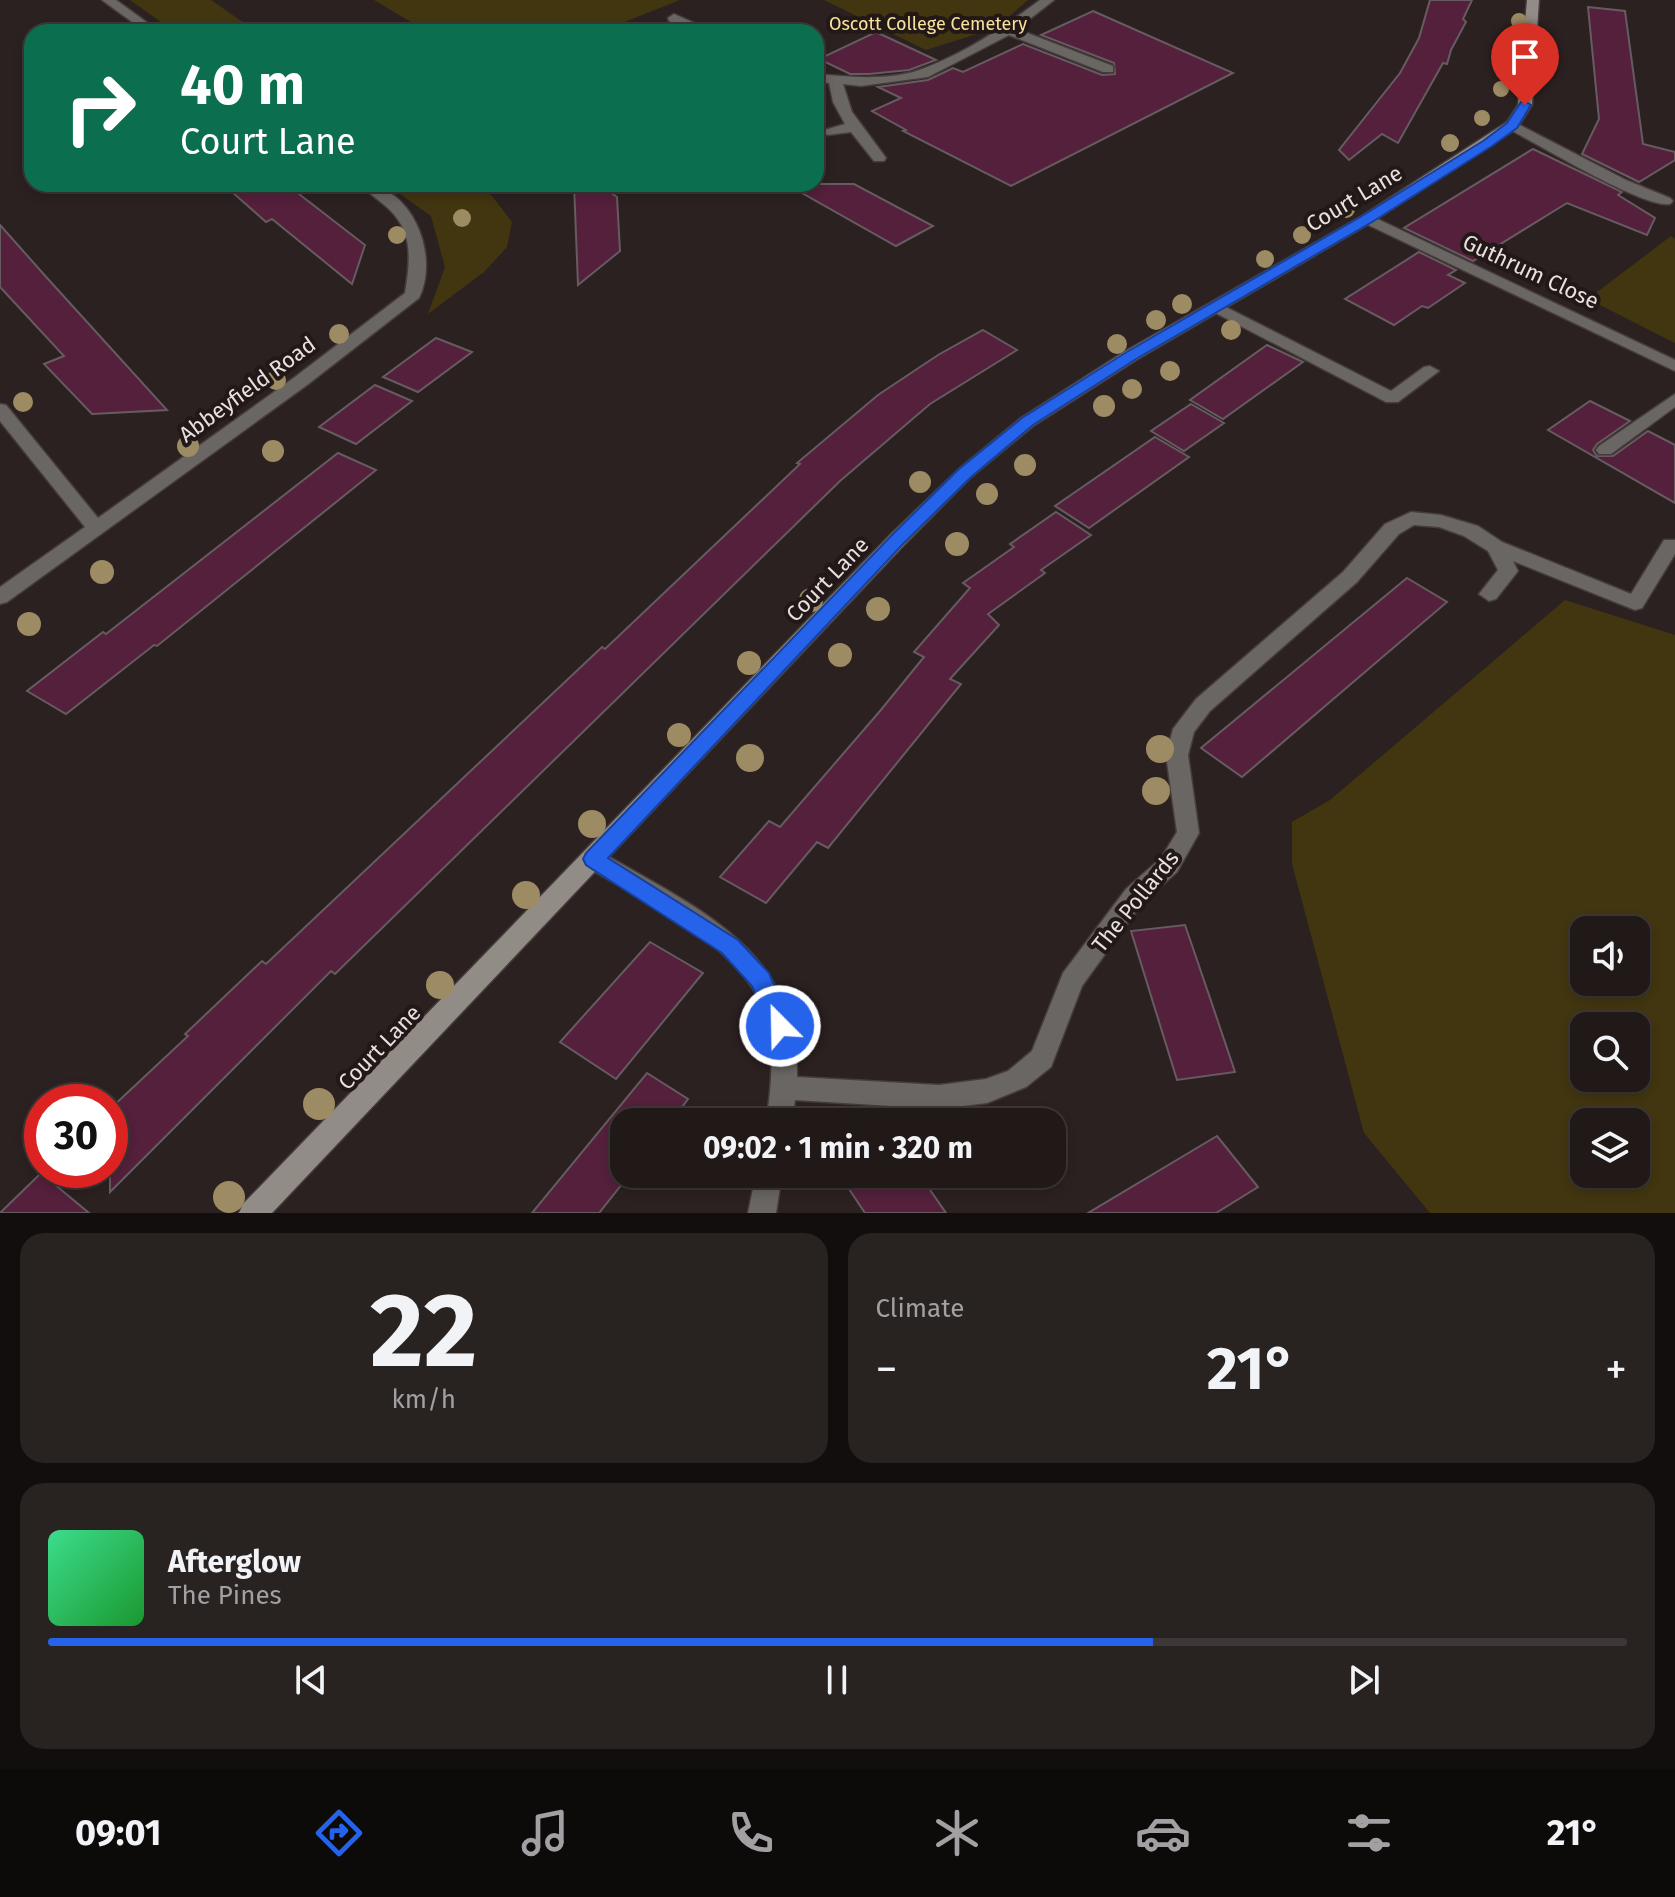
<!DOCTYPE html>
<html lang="en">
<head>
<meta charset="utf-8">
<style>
  :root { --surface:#201918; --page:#282221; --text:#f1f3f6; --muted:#a2a0a2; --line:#3d3837; --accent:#2563eb }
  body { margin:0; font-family:"Fira Sans",sans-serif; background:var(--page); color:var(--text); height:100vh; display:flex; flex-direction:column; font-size:30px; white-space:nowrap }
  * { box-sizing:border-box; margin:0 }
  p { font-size:26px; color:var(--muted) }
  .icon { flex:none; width:44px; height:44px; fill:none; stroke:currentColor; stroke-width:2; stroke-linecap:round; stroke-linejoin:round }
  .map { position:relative; height:1213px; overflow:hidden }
  .sheet { display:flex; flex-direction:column; gap:20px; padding:20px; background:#120e0d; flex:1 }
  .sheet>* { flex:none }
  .top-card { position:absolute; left:24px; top:24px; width:800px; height:168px; border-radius:24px; box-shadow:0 4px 12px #0003,0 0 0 2px var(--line); background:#0b6e4f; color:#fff; overflow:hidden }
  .controls { position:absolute; left:1570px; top:916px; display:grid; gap:16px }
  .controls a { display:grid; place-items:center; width:80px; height:80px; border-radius:16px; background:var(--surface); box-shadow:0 4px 12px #0003,0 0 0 2px var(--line); font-size:40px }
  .speed { position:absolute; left:24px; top:1084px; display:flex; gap:16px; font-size:40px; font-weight:700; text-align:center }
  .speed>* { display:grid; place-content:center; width:104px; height:104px; border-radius:50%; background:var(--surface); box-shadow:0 4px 12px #0003,0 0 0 2px var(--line); line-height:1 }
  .speed .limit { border:12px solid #d22; background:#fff; color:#111 }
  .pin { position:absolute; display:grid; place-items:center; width:68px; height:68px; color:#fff; margin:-82px -34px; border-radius:50% 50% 50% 0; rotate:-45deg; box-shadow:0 0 8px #0007 }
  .pin .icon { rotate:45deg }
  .me { position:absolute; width:88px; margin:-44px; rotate:337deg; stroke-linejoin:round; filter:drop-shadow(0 0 6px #0008) }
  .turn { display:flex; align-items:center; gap:28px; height:168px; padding:0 24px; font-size:36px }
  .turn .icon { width:104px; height:104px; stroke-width:2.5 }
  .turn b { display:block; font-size:56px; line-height:68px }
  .big { font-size:60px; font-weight:700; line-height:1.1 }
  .sheet .card { flex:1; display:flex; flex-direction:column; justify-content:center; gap:12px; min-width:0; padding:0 28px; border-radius:24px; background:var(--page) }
  .sheet .dial { align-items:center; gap:0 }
  .dial b { font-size:104px; line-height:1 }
  .song { display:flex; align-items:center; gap:24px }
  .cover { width:96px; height:96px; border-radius:12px; background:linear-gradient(135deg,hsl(150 70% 55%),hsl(130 70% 35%)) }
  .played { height:8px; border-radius:4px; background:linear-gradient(90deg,var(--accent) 70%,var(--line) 70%) }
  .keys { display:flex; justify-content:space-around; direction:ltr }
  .heat { display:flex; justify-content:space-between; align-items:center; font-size:44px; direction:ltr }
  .sheet .tiles { flex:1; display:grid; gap:20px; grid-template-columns:1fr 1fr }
  .card:last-child { grid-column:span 2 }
  .trip { position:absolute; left:610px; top:1108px; width:456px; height:80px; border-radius:24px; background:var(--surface); box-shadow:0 4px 12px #0003,0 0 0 2px var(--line); font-weight:700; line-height:80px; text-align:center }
  .tabs { display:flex; height:128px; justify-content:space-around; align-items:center; background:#0d0a0a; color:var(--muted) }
  .tabs .icon { width:56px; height:56px }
  .tabs .selected { color:var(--accent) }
  .tabs b { font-size:36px; color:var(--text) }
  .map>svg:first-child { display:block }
</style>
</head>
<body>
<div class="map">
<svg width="1675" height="1213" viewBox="0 0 1675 1213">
  <rect width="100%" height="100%" fill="#2b2120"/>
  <!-- green -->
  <g fill="#423610" fill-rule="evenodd">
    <path d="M130,0H211L257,32H175Z"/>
    <path d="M374,0H680L599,32H428Z"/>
    <path d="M824,0H1028L996,28L926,50Z"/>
    <path d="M386,184H474L492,196L512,222L507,247L484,272L428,314L445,267L431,216Z"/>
    <path d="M1671,236L1675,239V343L1588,299Z"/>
    <path d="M1565,600L1675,635V1213H1430L1364,1133L1292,864V822L1330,800ZM1636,930V982H1584V930ZM1636,1026V1078H1584V1026ZM1636,1122V1174H1584V1122Z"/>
  </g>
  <!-- building -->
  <g fill="#54203c" stroke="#665b60" stroke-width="2">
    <path d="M1430,0H1472L1463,19L1466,22L1451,50L1447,64L1443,63L1398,143L1382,134L1349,160L1339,150L1400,73L1419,38Z"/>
    <path d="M1588,7L1625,11L1643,144L1675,152V160L1639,182L1582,154L1599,119Z"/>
    <path d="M1093,11L1233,73L1011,186L903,131L906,130L872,111L901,98L878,87L928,80L953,68L963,72L1023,44L1102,75L1115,74L1114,63L1041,35Z"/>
    <path d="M876,32L936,60L909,70L869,74H850L819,59Z"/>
    <path d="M1533,149L1622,192L1618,195L1655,218L1647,235L1567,203L1473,261L1404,228Z"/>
    <path d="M223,184H286L365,245L352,284L272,219L266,222Z"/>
    <path d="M574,184H598L617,197L620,251L578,285Z"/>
    <path d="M786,184H854L933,226L896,246Z"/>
    <path d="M0,225L48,279L167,410L92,414L44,364L64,356L0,287Z"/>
    <path d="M1419,252L1456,270L1448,275L1465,283L1428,308L1422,306L1394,325L1345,299Z"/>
    <path d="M983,330L1017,350L930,404L840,481L335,974L331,971L110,1192V1109L188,1036L185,1034L262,961L266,964L602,647L605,649L800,464L797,463L878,395L938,355Z"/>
    <path d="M436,338L472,352L418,392L383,377Z"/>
    <path d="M1267,345L1303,362L1223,419L1190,400Z"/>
    <path d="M375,385L412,401L356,444L319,427Z"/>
    <path d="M1590,401L1630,421L1597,444L1593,450L1597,456H1613L1648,431L1675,445V503L1548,430Z"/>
    <path d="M1191,404L1224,423L1184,451L1151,431Z"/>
    <path d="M1155,437L1189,457L1089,528L1055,506Z"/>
    <path d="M338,453L376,470L157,646L154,645L66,714L27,691L103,632L106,634Z"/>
    <path d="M1056,512L1091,535L1041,570L1045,573L988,614L999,625L950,679L961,684L828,848L817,842L766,903L720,877L769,821L780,827L880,711L924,657L914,652L970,588L963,583L1014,547L1010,544Z"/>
    <path d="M1407,578L1447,602L1242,777L1201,748Z"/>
    <path d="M1185,925L1209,995L1235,1072L1177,1080L1131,931Z"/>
    <path d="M650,942L703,973L616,1079L560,1042Z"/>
    <path d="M647,1073L688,1099L671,1122H624V1174H630L599,1213H532Z"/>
    <path d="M1217,1136L1258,1187L1216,1213H1088Z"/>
    <path d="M41,1173L89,1213H0Z"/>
    <path d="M839,1174H919L946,1213H865Z"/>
  </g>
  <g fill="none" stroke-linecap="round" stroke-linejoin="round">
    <defs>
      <g id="lane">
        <path d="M1512,121L1626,180L1670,198L1673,201L1670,204C1644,209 1536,143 1507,128V122Z"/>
        <path d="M1216,302L1391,391L1424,367L1430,366L1439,371L1398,402H1386L1210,310L1208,307Z"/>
      </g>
      <g id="street">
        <path d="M102,0H116L160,32H146Z"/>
        <path d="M1040,0H1054L1017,29L1113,66V72H1103L1009,35L928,77L861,86L843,84L852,112L886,158L884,161H874L851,132L828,135L821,131L845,124L833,102L829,83L816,82V74C849,77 890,81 922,69C964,54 1004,27 1040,0Z"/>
        <path d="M674,14L708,29L709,32H693L669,21L668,18Z"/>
        <path d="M360,184C412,184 440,255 419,298L307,385L7,602L0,604V587L85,527L0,421V404L6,405L98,518L295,377L405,293C410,262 414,233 389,209C379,200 368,193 360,184Z"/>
        <path d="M1367,214L1675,360V371L1362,222V216Z"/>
        <path d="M1675,394V407L1611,454H1599L1596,450L1599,446Z"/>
        <path d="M1411,512L1441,515L1478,526L1502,542L1631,594L1664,540H1675V554L1642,608L1635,610L1513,561L1518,571L1496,599L1489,601L1479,594L1498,570L1488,551L1464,536L1439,527L1414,525L1399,534L1357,582L1210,711L1194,732L1188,755L1199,833L1177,872L1142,903L1082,986L1051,1067L1026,1087L987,1103L939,1109L795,1100L792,1122H766C773,1079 777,1028 753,989C721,936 637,897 585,866L581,859L585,852L593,850L601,852C696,908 799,949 797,1077L939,1085L986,1079L1008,1071L1032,1051L1063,973L1126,889L1161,858L1177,832L1166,755L1173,729L1196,699L1343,572L1385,524Z"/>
        <path d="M756,1174H782L776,1213H748Z"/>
      </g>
      <path id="secondary" d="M1527,0H1539L1532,105L1517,128L1372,222L1136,360L1033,426L971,477L904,545L272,1213H239L243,1204L890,535L959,469L1021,418L1124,352L1362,216L1507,122L1518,105Z"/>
    </defs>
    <!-- lane casing -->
    <use href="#lane" stroke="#453c3b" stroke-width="3"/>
    <!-- street casing -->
    <use href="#street" stroke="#453c3b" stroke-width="3"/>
    <!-- secondary casing -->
    <use href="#secondary" stroke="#453c3b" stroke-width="3"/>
    <!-- lane -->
    <use href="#lane" fill="#6a6663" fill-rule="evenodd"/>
    <!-- street -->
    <use href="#street" fill="#6a6663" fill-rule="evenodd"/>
    <!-- secondary -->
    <use href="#secondary" fill="#928c87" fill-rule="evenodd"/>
  </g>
  <!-- trees -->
  <g fill="#9d8b64">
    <circle cx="1519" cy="21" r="8"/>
    <circle cx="1511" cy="64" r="8"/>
    <circle cx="1501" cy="89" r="8"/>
    <circle cx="1482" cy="118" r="8"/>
    <circle cx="1450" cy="143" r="9"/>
    <circle cx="1346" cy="209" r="9"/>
    <circle cx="462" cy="218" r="9"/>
    <circle cx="397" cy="235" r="9"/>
    <circle cx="1302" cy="235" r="9"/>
    <circle cx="1265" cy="259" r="9"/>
    <circle cx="1182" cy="304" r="10"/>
    <circle cx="1156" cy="320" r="10"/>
    <circle cx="1231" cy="330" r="10"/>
    <circle cx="339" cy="334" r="10"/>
    <circle cx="1117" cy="344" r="10"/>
    <circle cx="1170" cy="371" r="10"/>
    <circle cx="276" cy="380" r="10"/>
    <circle cx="1132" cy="389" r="10"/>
    <circle cx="23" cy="402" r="10"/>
    <circle cx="1104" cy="406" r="11"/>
    <circle cx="188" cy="446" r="11"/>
    <circle cx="273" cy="451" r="11"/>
    <circle cx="1025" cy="465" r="11"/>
    <circle cx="920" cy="482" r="11"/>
    <circle cx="987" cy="494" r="11"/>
    <circle cx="957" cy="544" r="12"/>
    <circle cx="102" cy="572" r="12"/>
    <circle cx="811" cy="600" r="12"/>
    <circle cx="878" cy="609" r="12"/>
    <circle cx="29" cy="624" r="12"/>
    <circle cx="840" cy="655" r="12"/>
    <circle cx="749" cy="663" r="12"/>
    <circle cx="679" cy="735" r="12"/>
    <circle cx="1160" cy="749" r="14"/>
    <circle cx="750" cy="758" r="14"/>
    <circle cx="1156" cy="791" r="14"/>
    <circle cx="592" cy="824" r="14"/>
    <circle cx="526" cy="895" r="14"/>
    <circle cx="440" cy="985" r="14"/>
    <circle cx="319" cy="1104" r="16"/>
    <circle cx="229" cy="1197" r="16"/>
  </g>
  <!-- route -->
  <path fill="#2563eb" stroke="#184099" stroke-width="2" d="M1525,101L1531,105L1517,128L1492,146L1372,222L1136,359L1033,425L971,477L903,544L608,858L738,940L769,973L792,1026L788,1033L780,1036L772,1033L752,986L722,953L586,865L583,859L586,853L891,536L959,469L1022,418L1125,353L1362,216L1483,141L1507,123L1521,102Z"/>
  <g text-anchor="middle" stroke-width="8" stroke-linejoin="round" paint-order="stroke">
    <!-- far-park labels -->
    <g font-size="18" fill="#fae29c" stroke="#211817">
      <text x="928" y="30">Oscott College Cemetery</text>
    </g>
    <!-- street labels -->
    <g font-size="22" fill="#e8e1e0" stroke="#211817">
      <text transform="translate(1354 198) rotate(-31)" y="8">Court Lane</text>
      <text transform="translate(1531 271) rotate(25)" y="8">Guthrum Close</text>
      <text transform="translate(247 389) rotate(-36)" y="8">Abbeyfield Road</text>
      <text transform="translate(827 579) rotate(-46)" y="8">Court Lane</text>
      <text transform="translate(1135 901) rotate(-51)" y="8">The Pollards</text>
      <text transform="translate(379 1047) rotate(-46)" y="8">Court Lane</text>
    </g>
  </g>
</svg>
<div class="controls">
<a><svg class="icon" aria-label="sound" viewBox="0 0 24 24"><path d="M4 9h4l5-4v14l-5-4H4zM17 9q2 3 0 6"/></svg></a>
<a><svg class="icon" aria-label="search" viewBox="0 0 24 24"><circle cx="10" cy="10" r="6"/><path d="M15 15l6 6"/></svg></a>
<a><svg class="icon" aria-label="layers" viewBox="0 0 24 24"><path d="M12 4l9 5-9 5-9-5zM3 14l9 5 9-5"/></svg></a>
</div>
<div class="speed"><div class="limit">30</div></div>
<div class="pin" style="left:1525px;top:105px;background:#d93025"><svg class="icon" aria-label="arrive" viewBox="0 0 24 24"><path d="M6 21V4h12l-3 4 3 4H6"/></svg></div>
<svg class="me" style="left:780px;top:1026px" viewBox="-20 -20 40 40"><circle r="17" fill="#2563eb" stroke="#fff" stroke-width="3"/><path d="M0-11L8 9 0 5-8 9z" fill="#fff"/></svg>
<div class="trip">09:02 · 1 min · 320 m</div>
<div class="top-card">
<div class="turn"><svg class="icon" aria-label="right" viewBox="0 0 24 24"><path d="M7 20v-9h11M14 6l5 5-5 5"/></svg><div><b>40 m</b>Court Lane</div></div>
</div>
</div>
<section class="sheet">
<div class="tiles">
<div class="card dial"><b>22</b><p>km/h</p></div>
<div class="card"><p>Climate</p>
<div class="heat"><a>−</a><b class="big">21°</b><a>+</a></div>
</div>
<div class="card">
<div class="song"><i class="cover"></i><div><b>Afterglow</b><p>The Pines</p></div></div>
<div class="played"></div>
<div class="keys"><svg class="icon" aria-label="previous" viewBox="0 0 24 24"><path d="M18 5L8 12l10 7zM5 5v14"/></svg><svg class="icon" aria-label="pause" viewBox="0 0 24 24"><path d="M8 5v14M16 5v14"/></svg><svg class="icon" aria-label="next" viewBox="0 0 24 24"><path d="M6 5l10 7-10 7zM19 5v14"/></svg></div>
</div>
</div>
</section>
<nav class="tabs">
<b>09:01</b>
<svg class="icon selected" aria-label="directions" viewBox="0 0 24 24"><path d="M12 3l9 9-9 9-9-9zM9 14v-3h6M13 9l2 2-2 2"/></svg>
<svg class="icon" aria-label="music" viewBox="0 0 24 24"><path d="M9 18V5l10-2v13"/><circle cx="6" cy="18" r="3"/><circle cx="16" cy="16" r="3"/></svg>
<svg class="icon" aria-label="phone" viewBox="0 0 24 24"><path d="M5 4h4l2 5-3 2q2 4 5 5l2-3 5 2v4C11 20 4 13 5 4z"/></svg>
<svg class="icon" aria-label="climate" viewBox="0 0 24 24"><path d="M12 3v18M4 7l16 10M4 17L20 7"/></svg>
<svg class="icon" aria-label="car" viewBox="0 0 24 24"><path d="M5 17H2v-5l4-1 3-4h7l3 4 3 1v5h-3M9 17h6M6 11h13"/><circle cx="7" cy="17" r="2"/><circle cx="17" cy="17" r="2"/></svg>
<svg class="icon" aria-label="filters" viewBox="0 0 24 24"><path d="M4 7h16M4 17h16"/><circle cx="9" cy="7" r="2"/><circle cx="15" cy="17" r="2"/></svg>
<b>21°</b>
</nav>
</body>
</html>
